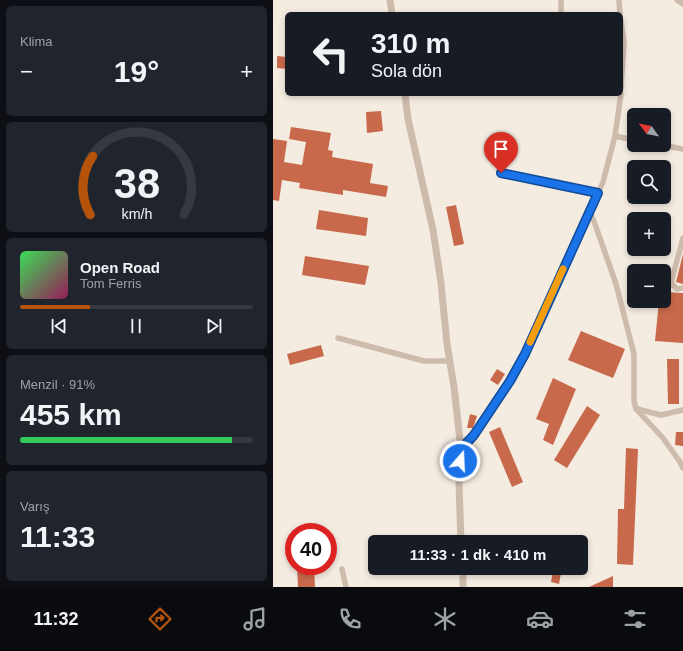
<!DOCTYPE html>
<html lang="tr">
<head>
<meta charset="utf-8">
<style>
  :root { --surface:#171b24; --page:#20242c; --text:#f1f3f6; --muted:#9ea1a6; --line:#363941; --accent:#b45309 }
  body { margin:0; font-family:Arial,sans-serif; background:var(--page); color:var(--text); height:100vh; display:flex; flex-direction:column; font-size:15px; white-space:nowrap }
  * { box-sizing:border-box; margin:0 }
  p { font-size:13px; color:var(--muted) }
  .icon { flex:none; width:22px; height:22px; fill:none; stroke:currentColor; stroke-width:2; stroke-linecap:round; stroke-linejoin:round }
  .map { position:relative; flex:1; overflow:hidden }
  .details { display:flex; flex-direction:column; gap:6px; padding:6px; background:#0d0f14; width:273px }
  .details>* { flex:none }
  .banner { position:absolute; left:12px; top:12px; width:338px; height:84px; border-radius:6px; box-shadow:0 2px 6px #0003; background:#171b24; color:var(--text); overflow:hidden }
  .needle { width:26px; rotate:302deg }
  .buttons { position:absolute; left:354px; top:108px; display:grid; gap:8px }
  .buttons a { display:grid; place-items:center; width:44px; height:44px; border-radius:6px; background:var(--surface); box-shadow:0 2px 6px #0003; font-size:20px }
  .speed { position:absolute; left:12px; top:523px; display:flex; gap:8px; font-size:20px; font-weight:700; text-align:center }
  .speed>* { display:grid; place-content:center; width:52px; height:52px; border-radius:50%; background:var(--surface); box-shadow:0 2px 6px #0003; line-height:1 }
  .speed .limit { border:6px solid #d22; background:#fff; color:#111 }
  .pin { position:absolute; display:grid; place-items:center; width:34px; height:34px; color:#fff; margin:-41px -17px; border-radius:50% 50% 50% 0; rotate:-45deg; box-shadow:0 0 4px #0007 }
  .pin .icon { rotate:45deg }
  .me { position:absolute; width:44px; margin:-22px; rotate:19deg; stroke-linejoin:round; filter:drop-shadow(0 0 3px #0008) }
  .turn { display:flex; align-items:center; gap:14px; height:84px; padding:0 20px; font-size:18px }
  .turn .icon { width:52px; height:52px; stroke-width:2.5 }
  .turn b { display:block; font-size:28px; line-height:34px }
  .big { font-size:30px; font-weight:700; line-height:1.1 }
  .details .tile { flex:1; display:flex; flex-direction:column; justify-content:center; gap:6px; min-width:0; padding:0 14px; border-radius:6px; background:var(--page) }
  .details .dial { align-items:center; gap:0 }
  .dial svg { height:104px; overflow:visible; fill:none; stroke:var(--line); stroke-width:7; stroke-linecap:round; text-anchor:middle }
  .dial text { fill:var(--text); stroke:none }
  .song { display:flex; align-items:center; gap:12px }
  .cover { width:48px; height:48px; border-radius:6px; background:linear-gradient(135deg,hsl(130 70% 55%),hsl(330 70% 35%)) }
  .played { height:4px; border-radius:2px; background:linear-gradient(90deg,var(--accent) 30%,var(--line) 30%) }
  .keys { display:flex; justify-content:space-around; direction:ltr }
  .heat { display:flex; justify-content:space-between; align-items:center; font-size:22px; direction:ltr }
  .charge { height:6px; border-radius:3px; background:linear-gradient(90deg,#34c759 91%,var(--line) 0) }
  .trip { position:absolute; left:95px; top:535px; width:220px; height:40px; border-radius:6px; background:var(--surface); box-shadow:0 2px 6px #0003; font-weight:700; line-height:40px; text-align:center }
  .tab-bar { display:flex; height:64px; justify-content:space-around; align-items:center; background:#090b0e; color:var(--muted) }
  .tab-bar .icon { width:28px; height:28px }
  .tab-bar .on { color:var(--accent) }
  .tab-bar b { font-size:18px; color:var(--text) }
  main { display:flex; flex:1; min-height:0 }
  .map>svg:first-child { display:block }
</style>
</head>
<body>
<main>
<section class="details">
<div class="tile"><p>Klima</p>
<div class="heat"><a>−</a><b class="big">19°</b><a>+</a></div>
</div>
<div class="tile dial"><svg viewBox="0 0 100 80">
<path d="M14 69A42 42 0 1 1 86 69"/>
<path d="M14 69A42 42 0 0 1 16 24" stroke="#b45309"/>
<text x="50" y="56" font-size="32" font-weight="700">38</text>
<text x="50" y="72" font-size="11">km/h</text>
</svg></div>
<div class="tile">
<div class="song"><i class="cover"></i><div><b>Open Road</b><p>Tom Ferris</p></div></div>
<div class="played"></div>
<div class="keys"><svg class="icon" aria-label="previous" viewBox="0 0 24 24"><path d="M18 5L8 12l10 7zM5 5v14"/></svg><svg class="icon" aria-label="pause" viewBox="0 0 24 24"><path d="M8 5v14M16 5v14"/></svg><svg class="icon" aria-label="next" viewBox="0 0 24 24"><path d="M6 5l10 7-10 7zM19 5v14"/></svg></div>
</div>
<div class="tile"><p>Menzil · 91%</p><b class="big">455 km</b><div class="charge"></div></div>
<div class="tile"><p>Varış</p><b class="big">11:33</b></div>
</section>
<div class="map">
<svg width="410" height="587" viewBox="0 0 410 587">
  <rect width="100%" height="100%" fill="#f4ebe1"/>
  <!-- building -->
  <g fill="#c8694b">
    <path d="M4,56L14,57V69L4,68Z"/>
    <path d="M108,111L110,131L94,133L93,112Z"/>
    <path d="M18,127L58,133L55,150L60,151L59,157L100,164L97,183L115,186L113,197L70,190V195L26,188L27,183L9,180L6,201L0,200V139L14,141L11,162L29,165L33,142L16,139Z"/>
    <path d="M183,205L191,244L181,246L173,207Z"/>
    <path d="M46,210L95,218L93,236L43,229Z"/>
    <path d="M410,254V284L403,282Z"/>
    <path d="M32,256L96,266L92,285L29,275Z"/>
    <path d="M391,292L410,293V343L382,341L386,301H391Z"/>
    <path d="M308,331L352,349L340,378L295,360Z"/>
    <path d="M48,345L51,356L17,365L14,354Z"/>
    <path d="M394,359H406V404H395Z"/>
    <path d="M224,369L232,374L225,385L217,380Z"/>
    <path d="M280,378L303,389L280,445L270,440L276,424L263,419Z"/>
    <path d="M314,406L327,415L294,468L281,460Z"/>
    <path d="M197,414L204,416L200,428H194Z"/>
    <path d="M227,427L250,482L239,487L216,432Z"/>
    <path d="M403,432H410V446L402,445Z"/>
    <path d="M353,448L365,449L360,565L344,564L345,509H351Z"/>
    <path d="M24,566H41L42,587H25Z"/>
    <path d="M280,571L288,573L286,584L278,582Z"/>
    <path d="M340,576V587H316Z"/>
  </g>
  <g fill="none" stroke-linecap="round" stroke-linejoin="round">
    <!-- minor -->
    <g stroke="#cdbbac" stroke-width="5.5">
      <path d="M288,0V14"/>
      <path d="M346,0L347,14"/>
      <path d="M404,0L410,4"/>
      <path d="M348,21L351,43L348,88"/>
      <path d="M342,136L361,140"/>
      <path d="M389,145L410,149"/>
      <path d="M228,173L325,193"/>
      <path d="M317,212L322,224L343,284L361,354V401L363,409L390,438L407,462L410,468"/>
      <path d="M410,238L398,283L404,289L410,288"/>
      <path d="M65,338L151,361H177"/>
      <path d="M364,409L388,415L410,410"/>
      <path d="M188,449L201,435L237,381L252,354L271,311L317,212L330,182L342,136L348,94"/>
      <path d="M69,569L73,587"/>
    </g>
    <!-- tertiary -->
    <g stroke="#cdbbac" stroke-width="7">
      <path d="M117,0L119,14"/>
      <path d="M132,94L135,119L160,230L168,283L174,344L181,387L188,449L186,485L188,542"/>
      <path d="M190,587V568"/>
    </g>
  </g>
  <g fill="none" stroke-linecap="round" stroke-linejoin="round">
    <defs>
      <path id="route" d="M187,461L188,449L201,435L237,381L252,354L325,193L228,173"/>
    </defs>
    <!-- route casing -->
    <use href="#route" stroke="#114b97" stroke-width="10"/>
    <!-- route -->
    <use href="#route" stroke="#1a73e8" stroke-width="7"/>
    <!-- slow -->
    <path stroke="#f59e0b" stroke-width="7" d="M257,342L290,269"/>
  </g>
</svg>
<div class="buttons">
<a><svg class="needle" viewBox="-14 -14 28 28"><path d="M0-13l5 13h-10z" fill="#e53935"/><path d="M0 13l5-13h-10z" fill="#9ea1a6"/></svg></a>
<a><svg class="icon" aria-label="search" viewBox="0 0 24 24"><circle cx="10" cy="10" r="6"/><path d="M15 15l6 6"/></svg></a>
<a>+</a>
<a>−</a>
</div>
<div class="speed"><div class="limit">40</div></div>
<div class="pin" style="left:228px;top:173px;background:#d93025"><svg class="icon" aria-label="arrive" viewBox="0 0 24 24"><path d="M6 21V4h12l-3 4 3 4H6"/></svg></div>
<svg class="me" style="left:187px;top:461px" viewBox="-20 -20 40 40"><circle r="17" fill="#1a73e8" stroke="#fff" stroke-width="3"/><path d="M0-11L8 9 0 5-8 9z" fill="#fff"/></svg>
<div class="trip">11:33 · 1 dk · 410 m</div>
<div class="banner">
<div class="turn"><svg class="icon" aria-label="left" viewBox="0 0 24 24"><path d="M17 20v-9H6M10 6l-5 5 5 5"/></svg><div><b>310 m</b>Sola dön</div></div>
</div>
</div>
</main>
<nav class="tab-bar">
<b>11:32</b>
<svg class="icon on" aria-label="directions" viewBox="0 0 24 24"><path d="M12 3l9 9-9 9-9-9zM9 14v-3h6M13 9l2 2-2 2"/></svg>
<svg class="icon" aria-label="music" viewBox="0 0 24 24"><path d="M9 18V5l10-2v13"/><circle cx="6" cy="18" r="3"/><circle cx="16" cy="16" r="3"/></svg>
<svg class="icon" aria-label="phone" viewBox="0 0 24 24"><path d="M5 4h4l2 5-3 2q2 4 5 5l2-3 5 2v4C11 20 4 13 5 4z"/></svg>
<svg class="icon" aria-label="climate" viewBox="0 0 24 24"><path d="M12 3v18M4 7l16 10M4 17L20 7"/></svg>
<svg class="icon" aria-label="car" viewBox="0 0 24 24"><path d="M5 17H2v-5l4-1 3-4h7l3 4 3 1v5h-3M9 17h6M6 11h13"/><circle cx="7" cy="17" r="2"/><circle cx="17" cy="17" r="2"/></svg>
<svg class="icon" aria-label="filters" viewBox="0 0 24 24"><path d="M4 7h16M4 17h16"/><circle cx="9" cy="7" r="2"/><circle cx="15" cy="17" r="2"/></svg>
</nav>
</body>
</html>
